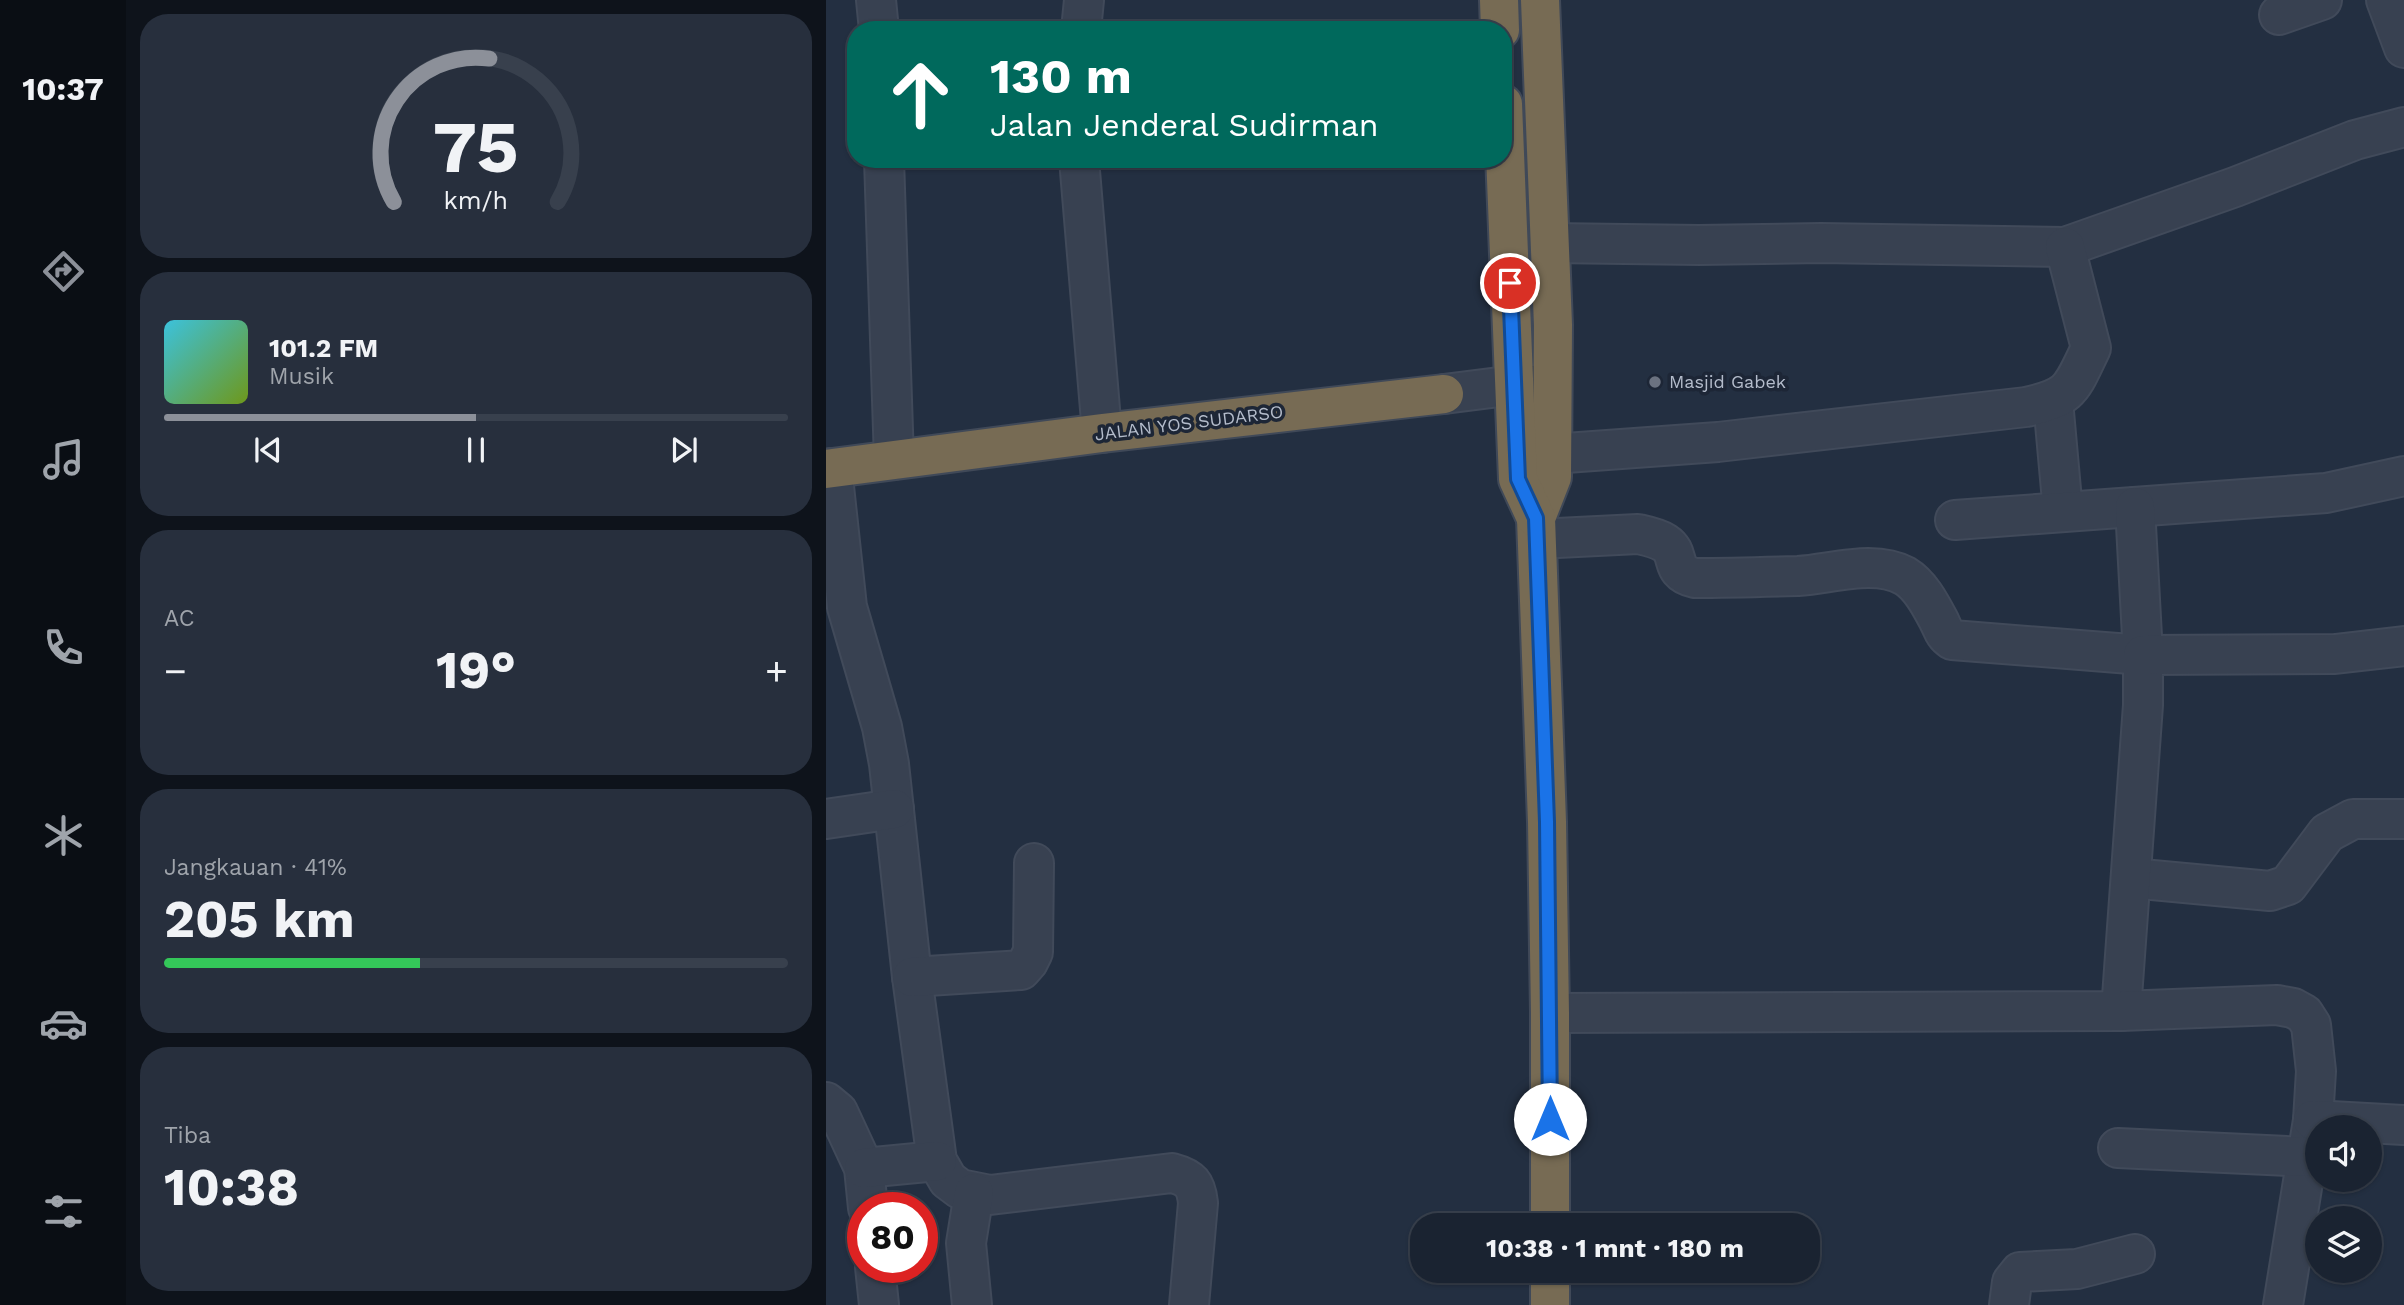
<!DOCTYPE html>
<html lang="id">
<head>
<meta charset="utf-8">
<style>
  :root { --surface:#1a2331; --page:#272f3d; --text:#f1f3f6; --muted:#9fa4ab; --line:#38404d; --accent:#8c9099 }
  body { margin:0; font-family:"Work Sans",sans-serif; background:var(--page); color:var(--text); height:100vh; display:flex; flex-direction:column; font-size:26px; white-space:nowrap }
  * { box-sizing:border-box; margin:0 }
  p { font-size:23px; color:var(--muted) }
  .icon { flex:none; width:38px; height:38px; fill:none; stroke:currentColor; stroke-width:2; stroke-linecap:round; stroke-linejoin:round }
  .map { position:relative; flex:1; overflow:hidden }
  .side { display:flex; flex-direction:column; gap:14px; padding:14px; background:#0e131b; width:700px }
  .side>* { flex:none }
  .hud { position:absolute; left:21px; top:21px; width:665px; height:147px; border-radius:28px; box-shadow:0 2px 5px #0004,0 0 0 2px var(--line); background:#00695c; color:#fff; overflow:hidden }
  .buttons { position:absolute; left:1479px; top:1115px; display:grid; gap:14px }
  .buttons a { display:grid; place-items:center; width:77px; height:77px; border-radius:50%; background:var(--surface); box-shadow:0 2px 5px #0004,0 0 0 2px var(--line); font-size:35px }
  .speed { position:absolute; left:21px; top:1192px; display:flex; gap:14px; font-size:35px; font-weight:700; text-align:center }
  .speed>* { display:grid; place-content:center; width:91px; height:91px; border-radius:50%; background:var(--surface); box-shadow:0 2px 5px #0004,0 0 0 2px var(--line); line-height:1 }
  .speed .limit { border:10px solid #d22; background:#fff; color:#111 }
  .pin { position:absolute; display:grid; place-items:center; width:60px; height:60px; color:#fff; margin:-30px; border:4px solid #fff; border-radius:50%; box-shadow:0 2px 7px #0007 }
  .me { position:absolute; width:77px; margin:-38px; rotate:0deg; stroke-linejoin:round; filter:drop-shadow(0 0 5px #0008) }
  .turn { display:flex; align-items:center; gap:24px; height:147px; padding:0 28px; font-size:32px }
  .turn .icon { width:91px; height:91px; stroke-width:2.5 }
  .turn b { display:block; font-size:49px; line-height:60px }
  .big { font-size:52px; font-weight:700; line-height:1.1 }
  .side .tile { flex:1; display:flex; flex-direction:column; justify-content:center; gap:10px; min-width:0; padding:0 24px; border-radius:28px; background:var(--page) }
  .side .dial { align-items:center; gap:0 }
  .dial svg { height:182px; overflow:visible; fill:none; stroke:var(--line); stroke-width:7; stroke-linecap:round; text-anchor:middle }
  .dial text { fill:var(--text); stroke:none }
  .song { display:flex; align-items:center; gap:21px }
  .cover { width:84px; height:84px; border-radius:10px; background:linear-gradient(135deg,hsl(190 70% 55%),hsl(80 70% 35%)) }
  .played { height:7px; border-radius:4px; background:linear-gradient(90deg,var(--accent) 50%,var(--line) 50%) }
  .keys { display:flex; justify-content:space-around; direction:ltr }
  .heat { display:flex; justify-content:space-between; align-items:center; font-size:38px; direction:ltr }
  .charge { height:10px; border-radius:5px; background:linear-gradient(90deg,#34c759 41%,var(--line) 0) }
  .trip { position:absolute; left:584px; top:1213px; width:410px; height:70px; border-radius:28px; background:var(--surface); box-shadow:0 2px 5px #0004,0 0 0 2px var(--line); font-weight:700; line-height:70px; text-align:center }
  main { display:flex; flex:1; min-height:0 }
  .menu { display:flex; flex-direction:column; width:126px; justify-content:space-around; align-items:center; background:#0a0e14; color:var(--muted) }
  .menu .icon { width:49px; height:49px }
  .menu .on { color:var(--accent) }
  .menu b { font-size:32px; color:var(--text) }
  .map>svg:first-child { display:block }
</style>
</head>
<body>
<main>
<nav class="menu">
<b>10:37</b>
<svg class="icon on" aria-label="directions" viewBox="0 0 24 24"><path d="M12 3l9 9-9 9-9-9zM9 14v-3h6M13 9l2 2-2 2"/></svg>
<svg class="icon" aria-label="music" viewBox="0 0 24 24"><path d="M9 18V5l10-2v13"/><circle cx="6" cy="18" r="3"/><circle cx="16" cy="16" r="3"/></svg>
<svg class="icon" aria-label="phone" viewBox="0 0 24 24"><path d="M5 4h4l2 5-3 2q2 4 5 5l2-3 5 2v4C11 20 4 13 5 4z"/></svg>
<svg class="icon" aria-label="climate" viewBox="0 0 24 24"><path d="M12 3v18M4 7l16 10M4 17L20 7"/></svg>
<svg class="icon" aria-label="car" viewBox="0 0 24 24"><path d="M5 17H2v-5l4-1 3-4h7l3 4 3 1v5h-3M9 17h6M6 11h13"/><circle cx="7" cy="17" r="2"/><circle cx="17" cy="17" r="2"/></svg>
<svg class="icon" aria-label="filters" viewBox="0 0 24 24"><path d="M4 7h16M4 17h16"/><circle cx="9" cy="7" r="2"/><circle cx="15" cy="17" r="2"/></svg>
</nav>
<section class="side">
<div class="tile dial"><svg viewBox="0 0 100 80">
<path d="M14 69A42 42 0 1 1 86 69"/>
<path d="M14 69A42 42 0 0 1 56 6" stroke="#8c9099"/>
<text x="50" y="56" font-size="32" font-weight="700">75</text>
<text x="50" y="72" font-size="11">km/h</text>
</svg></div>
<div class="tile">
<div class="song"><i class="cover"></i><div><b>101.2 FM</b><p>Musik</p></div></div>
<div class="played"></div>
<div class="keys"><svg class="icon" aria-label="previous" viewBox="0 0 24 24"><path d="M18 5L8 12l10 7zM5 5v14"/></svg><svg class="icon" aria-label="pause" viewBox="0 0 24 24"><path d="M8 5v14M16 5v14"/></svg><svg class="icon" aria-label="next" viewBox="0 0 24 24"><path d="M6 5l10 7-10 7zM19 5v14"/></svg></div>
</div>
<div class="tile"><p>AC</p>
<div class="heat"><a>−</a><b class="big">19°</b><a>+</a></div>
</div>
<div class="tile"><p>Jangkauan · 41%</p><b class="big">205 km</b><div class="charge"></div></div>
<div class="tile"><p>Tiba</p><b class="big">10:38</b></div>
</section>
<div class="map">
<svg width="1578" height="1305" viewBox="0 0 1578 1305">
  <rect width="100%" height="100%" fill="#232f41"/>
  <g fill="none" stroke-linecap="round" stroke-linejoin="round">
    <defs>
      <g id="minor">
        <path d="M50,0L53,30"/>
        <path d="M1560,0L1578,48"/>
        <path d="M1453,15L1496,0"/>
        <path d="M255,30L258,0"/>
        <path d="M58,159L68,460"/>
        <path d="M253,159L276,433"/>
        <path d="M725,243L873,245L995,243L1239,247L1409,187L1529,140L1578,127"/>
        <path d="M618,394L689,385H721"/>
        <path d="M1227,401L1237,512"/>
        <path d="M726,454L892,442L1200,407C1246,397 1245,389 1265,348L1239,247"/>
        <path d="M6,468L21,607L56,727L63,764L86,977L111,1161L122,1180L134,1189L164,1195L346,1173C365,1178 370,1184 372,1203L363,1305"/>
        <path d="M1129,520L1500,493L1578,476"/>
        <path d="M711,539L812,534C821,536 831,538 839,543C856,554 842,572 869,578C904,578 938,577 972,576C1006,574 1048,559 1079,576C1094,585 1104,604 1112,619C1117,628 1117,634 1126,640L1317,655L1309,507"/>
        <path d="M0,819L68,809"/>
        <path d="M1305,878L1444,891L1462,885L1501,833L1527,819H1578"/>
        <path d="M86,977L195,970L202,962L207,952L208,863"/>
        <path d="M1295,1011L1317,705V655L1509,654L1578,646"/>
        <path d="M724,1013L1295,1011L1451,1005L1467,1008L1478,1014L1485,1025L1490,1071L1487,1120L1457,1305"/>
        <path d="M0,1102L12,1112L38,1168L42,1208"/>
        <path d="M1487,1120L1578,1125"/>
        <path d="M1292,1148L1481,1157"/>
        <path d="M38,1168L111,1161"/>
        <path d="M49,1267L53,1305"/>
        <path d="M146,1305L140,1243L148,1193"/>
        <path d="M1183,1305L1186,1282L1194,1272L1251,1269L1309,1254"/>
      </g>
      <g id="highway">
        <path d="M673,0L674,30"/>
        <path d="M714,0L727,325L726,477L710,518L721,822L724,1013V1225"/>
        <path d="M677,104L692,479L710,518"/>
        <path d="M0,469L276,433L618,394"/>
        <path d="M724,1270V1305"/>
      </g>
    </defs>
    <!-- minor casing -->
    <use href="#minor" stroke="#414a5a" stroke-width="42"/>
    <!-- highway casing -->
    <use href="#highway" stroke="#404958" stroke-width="42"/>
    <!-- minor -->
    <use href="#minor" stroke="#384151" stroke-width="38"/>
    <!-- highway -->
    <use href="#highway" stroke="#776b54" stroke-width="38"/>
  </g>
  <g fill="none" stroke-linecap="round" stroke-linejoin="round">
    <defs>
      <path id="route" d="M684,283L692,479L710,518L721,822L724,1119"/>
    </defs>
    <!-- route casing -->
    <use href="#route" stroke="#114b97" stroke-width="18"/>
    <!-- route -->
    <use href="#route" stroke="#1a73e8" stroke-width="12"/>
  </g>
  <!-- markers -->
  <circle fill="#6b7280" stroke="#1d2636" stroke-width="2.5" cx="829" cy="382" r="7"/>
  <g text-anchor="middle" stroke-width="7" stroke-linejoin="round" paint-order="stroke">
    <!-- poi labels -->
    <g font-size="18" fill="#b4bccb" stroke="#1d2636" text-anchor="start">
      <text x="843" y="388">Masjid Gabek</text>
    </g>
    <!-- street labels -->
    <g font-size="18" fill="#b4bccb" stroke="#1d2636">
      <text transform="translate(363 423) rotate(-7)" y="6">JALAN YOS SUDARSO</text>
    </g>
  </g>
</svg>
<div class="buttons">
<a><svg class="icon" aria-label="sound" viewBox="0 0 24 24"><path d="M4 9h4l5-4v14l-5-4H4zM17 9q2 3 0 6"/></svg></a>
<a><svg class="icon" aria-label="layers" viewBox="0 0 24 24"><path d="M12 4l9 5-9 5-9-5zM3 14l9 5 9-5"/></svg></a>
</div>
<div class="speed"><div class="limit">80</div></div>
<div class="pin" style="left:684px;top:283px;background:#d93025"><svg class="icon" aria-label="arrive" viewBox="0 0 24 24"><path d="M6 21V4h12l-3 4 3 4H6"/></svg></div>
<svg class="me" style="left:724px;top:1119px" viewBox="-20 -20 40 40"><circle r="19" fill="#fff"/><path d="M0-13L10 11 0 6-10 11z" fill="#1a73e8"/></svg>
<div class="trip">10:38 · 1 mnt · 180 m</div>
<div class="hud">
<div class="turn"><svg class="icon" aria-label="ahead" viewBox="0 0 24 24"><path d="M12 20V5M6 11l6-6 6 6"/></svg><div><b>130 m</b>Jalan Jenderal Sudirman</div></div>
</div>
</div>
</main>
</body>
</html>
